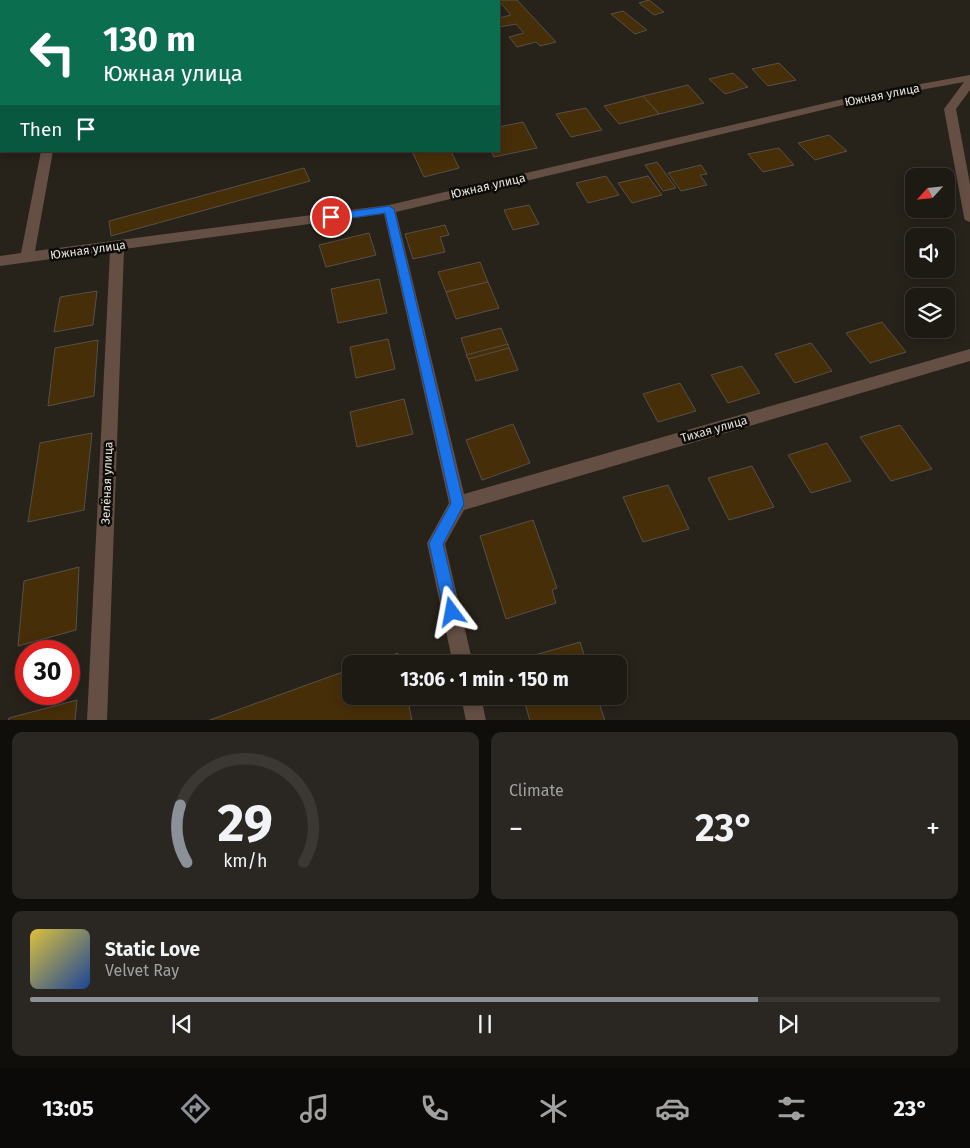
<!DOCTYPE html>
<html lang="en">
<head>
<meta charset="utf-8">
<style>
  :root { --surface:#1d1a14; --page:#2a2722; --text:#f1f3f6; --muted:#a0a1a0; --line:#3b3834; --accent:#8c9099 }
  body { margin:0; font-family:"Fira Sans",sans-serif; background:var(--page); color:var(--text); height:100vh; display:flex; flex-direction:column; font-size:19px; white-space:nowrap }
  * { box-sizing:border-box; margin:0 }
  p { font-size:16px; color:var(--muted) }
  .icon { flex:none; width:28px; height:28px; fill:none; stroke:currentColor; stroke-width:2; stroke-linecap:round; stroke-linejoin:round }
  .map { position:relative; height:720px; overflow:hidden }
  .sheet { display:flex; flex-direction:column; gap:12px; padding:12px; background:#100e0b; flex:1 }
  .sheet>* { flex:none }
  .banner { position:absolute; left:0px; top:0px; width:500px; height:152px; box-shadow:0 2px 12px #0003,0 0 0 1px var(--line); background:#0b6e4f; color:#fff; overflow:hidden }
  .needle { width:32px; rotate:243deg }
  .controls { position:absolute; left:905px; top:168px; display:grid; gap:10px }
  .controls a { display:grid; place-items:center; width:50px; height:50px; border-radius:10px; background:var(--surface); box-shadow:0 2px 12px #0003,0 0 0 1px var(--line); font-size:25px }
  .speed { position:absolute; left:15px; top:640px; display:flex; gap:10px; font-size:25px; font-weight:700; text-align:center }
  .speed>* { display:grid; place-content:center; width:65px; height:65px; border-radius:50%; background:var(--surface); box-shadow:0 2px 12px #0003,0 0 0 1px var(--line); line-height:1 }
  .speed .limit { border:8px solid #d22; background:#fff; color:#111 }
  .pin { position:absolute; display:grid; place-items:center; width:42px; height:42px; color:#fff; margin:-21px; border:2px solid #fff; border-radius:50%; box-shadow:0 1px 5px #0007 }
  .me { position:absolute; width:55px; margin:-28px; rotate:347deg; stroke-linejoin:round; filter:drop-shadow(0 0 4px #0008) }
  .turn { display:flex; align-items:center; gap:18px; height:105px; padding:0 20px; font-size:22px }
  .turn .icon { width:65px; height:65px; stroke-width:2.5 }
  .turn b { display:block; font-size:35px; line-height:42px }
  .then { display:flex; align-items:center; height:48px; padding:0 20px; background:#0003; gap:10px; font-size:19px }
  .big { font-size:38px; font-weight:700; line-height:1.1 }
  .sheet .tile { flex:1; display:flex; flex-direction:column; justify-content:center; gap:8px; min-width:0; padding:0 18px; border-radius:10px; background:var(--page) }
  .sheet .dial { align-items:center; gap:0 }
  .dial svg { height:130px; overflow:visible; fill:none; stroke:var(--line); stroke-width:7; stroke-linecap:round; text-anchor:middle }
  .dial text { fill:var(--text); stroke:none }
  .song { display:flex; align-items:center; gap:15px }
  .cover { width:60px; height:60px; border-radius:8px; background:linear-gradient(135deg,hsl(50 70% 55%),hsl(220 70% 35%)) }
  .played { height:5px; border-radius:2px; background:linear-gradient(90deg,var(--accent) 80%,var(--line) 80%) }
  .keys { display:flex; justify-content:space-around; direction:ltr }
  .heat { display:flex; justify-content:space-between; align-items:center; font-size:28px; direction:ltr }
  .sheet .tiles { flex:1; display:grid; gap:12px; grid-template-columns:1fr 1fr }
  .tile:last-child { grid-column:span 2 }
  .trip { position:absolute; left:342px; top:655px; width:285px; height:50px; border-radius:10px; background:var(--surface); box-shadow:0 2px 12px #0003,0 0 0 1px var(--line); font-weight:700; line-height:50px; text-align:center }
  .menu { display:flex; height:80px; justify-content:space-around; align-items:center; background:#0c0a08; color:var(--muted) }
  .menu .icon { width:35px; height:35px }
  .menu .current { color:var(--accent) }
  .menu b { font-size:22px; color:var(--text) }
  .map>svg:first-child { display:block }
</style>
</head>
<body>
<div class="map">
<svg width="970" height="721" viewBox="0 0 970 721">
  <rect width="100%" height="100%" fill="#27221a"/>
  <!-- building -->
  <g fill="#462e09" stroke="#575048">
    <path d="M480,0H517L556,42L540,46L536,42L517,47L509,37L524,33L516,24L499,27V18L511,15L498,0Z"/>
    <path d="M649,0L664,12L654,15L639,3Z"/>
    <path d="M623,11L647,30L635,34L611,14Z"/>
    <path d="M779,63L796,80L768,86L752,69Z"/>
    <path d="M733,73L748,87L725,94L709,79Z"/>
    <path d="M688,85L704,103L659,114L643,96Z"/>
    <path d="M643,96L659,114L619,124L604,106Z"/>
    <path d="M586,108L602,130L571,137L556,114Z"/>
    <path d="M523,122L537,148L494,157L491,151H499V127Z"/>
    <path d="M829,135L847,151L815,160L798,143Z"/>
    <path d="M779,148L794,165L763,172L748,154Z"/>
    <path d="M412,151H451L459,168L424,177Z"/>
    <path d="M657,162L676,188L663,191L645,165Z"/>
    <path d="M701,165L707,174L700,175L707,185L681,191L668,173Z"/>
    <path d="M304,168L310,181L111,236L109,221Z"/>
    <path d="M606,176L619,195L588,203L576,183Z"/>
    <path d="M648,176L662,195L632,203L618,183Z"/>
    <path d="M529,205L539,224L513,230L504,210Z"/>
    <path d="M445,225L449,235L440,237L445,252L413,259L405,234Z"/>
    <path d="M369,233L376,255L326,267L319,245Z"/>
    <path d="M480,262L488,282L446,292L438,272Z"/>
    <path d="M379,279L387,313L338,323L331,289Z"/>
    <path d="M488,282L499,308L456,319L446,292Z"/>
    <path d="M97,291L93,325L54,332L60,297Z"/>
    <path d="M882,322L906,352L870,363L846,333Z"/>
    <path d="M501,328L518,370L476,381L461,338Z"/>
    <path d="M388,339L395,369L356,378L350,347Z"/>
    <path d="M98,340L94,396L48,406L55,348Z"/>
    <path d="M811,343L832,371L795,383L775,354Z"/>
    <path d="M508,344L509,348L468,359L466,355Z"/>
    <path d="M742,366L760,393L728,403L711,375Z"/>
    <path d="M680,383L696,411L658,422L643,394Z"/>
    <path d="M404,399L413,434L357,447L350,412Z"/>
    <path d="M513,424L530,463L482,480L466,440Z"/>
    <path d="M900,425L932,469L891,481L860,437Z"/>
    <path d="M92,433L84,510L28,522L40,443Z"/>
    <path d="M827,443L851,481L811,493L788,455Z"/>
    <path d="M752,466L774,507L729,520L708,478Z"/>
    <path d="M668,485L689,529L643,542L623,497Z"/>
    <path d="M533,520L557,588L552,590L556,603L506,619L480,536Z"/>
    <path d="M79,567L76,630L18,646L24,581Z"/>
    <path d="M580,642L587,664H514V661Z"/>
    <path d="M398,653L400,664H367Z"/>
    <path d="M351,669V696H407L412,721H207Z"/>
    <path d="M523,696H597L605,721H530Z"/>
    <path d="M77,700L75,721H8L9,718Z"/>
  </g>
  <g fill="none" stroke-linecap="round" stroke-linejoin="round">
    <!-- minor -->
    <g fill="#654f45" fill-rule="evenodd">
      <rect x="71" y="0" width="10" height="1"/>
      <path d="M970,75V90L956,109L970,184V222L965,220L964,217L944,109L964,82L860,101L396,212L464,494L970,349V361L464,510L445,544L473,664H453L427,543L449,503L384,214L124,249L107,721H87L110,251L0,266V256L21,253L41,151H53L35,251L389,205L860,95Z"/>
      <path d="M461,696H481L486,721H466Z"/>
    </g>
  </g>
  <!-- route -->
  <path fill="#1a73e8" stroke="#114b97" d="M389,206L394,209L464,504L443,544L459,612L457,617L452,619L447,617L444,612L429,543L451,503L385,213L331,221L326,217L331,214Z"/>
  <g text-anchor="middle" stroke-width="5" stroke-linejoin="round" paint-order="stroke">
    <!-- street labels -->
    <g font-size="12" fill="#e6e2dd" stroke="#0e0c08">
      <text transform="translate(882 95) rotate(-11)" y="4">Южная улица</text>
      <text transform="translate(488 186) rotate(-13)" y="4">Южная улица</text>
      <text transform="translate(88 250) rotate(-8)" y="4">Южная улица</text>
      <text transform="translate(714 429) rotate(-16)" y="4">Тихая улица</text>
      <text transform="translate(107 483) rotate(-88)" y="4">Зелёная улица</text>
    </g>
  </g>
</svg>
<div class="controls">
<a><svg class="needle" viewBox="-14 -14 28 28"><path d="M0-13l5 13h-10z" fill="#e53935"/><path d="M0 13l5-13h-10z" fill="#a0a1a0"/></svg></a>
<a><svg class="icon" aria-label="sound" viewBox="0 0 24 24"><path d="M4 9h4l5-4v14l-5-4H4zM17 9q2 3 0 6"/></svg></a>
<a><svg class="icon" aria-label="layers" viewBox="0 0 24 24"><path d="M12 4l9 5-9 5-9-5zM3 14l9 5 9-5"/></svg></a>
</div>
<div class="speed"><div class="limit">30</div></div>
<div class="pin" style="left:331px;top:217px;background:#d93025"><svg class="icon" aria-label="arrive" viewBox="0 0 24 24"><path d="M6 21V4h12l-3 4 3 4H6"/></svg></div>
<svg class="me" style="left:452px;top:612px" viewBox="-20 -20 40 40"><path d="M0-17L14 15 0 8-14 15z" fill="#1a73e8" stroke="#fff" stroke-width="4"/></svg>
<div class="trip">13:06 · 1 min · 150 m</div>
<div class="banner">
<div class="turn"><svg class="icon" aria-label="left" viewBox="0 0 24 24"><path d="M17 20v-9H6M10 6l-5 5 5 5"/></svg><div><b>130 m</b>Южная улица</div></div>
<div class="then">Then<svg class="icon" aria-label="arrive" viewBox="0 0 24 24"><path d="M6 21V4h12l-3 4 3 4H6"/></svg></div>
</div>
</div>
<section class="sheet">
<div class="tiles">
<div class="tile dial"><svg viewBox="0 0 100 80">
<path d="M14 69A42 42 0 1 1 86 69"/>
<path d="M14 69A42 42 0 0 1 10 34" stroke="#8c9099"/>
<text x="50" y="56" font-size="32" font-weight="700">29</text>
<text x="50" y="72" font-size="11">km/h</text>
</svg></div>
<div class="tile"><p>Climate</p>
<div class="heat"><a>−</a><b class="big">23°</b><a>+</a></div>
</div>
<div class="tile">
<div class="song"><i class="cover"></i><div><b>Static Love</b><p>Velvet Ray</p></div></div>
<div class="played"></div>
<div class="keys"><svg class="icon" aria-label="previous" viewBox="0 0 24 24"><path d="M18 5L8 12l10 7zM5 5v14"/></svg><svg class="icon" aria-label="pause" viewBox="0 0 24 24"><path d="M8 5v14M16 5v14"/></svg><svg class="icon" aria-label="next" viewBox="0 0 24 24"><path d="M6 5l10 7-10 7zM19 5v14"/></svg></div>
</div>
</div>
</section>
<nav class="menu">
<b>13:05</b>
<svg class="icon current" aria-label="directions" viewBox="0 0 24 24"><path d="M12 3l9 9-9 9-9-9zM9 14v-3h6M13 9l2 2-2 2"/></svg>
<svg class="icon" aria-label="music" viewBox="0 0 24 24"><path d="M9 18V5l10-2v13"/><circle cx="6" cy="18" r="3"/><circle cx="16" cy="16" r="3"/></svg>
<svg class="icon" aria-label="phone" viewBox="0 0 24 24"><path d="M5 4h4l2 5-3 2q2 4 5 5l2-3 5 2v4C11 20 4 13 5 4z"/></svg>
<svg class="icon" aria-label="climate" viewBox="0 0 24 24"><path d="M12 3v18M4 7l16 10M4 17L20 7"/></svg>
<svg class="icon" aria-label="car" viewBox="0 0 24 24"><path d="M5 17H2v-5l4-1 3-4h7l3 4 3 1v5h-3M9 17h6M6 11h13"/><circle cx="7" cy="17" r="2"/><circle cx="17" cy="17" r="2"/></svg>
<svg class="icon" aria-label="filters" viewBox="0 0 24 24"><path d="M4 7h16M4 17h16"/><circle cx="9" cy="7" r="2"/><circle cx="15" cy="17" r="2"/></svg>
<b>23°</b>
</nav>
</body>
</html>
